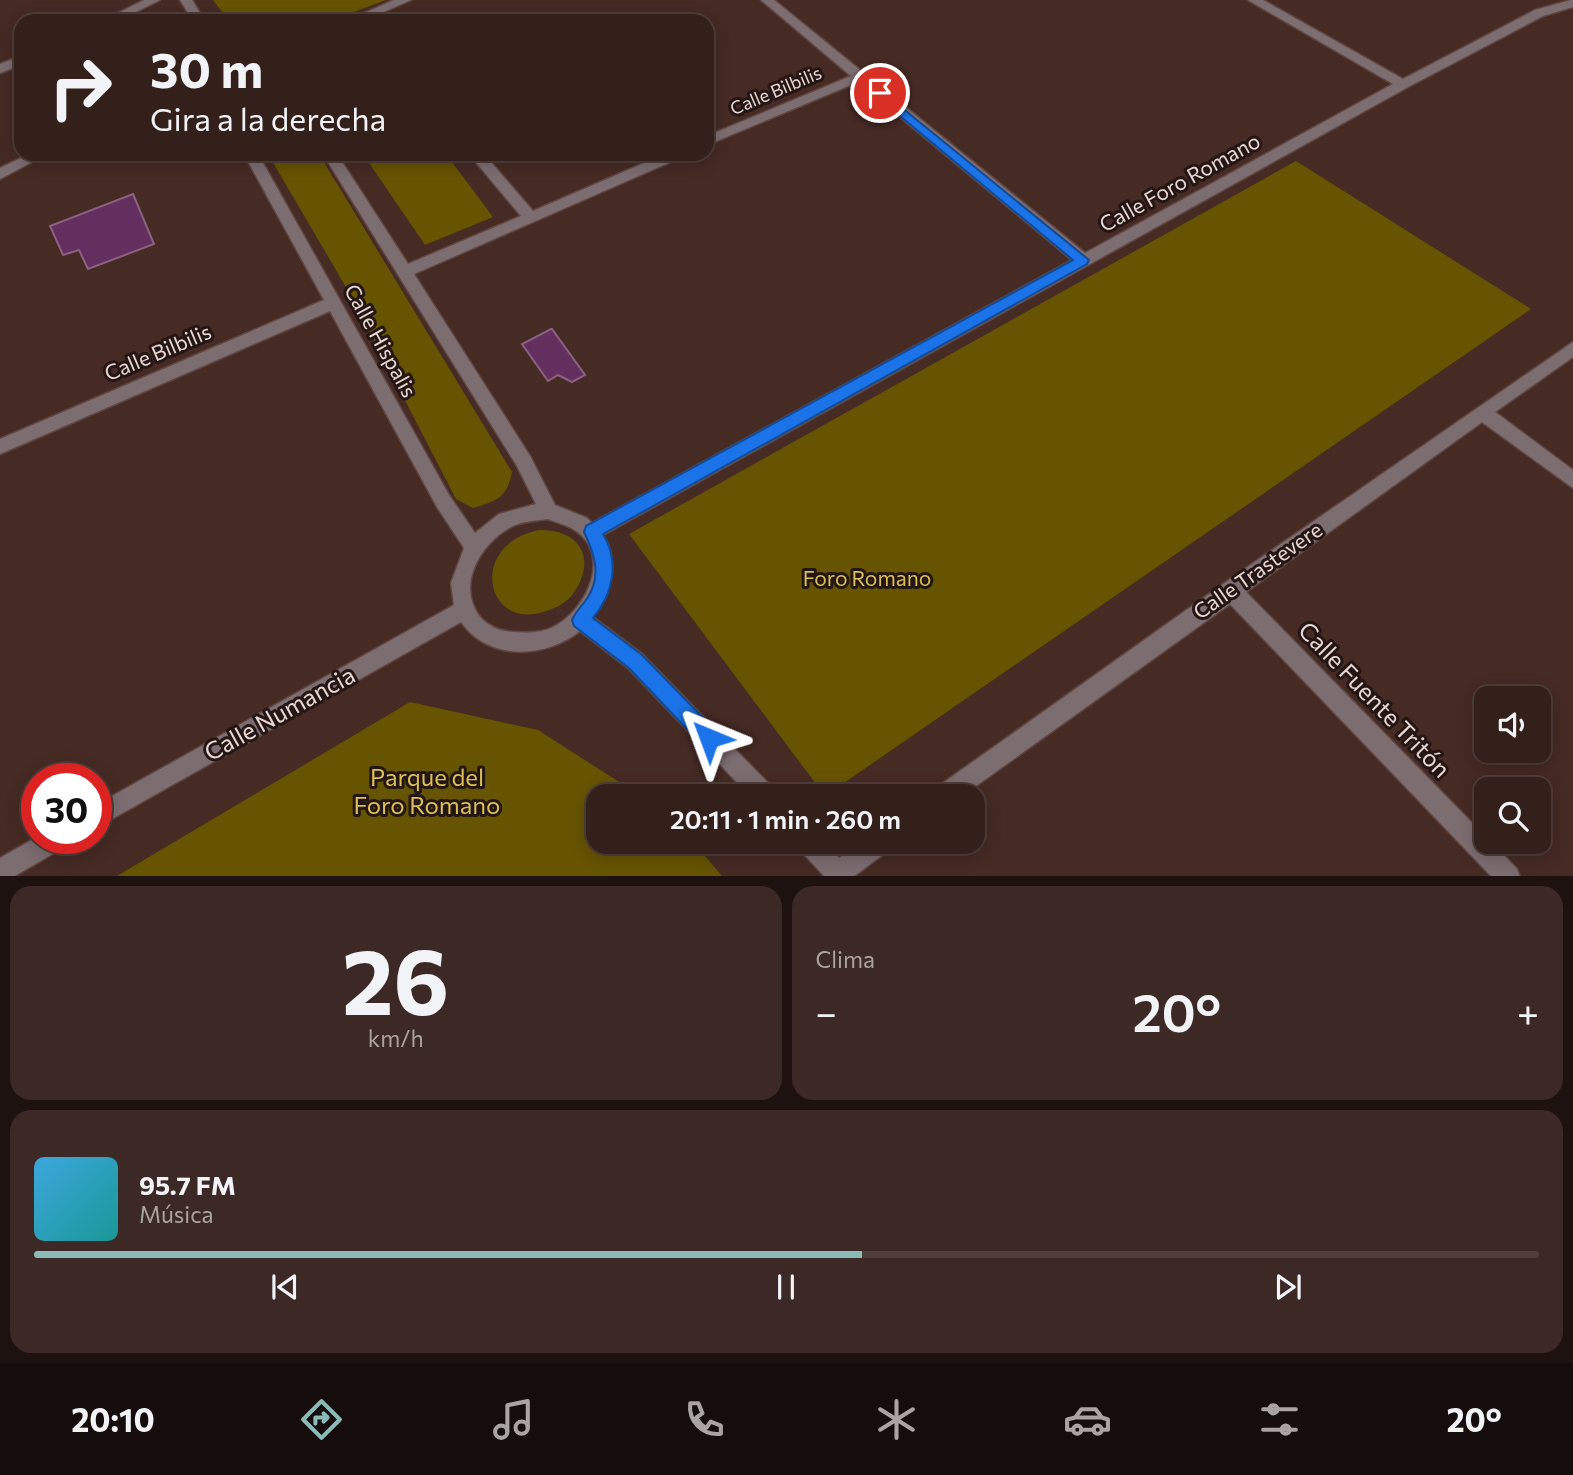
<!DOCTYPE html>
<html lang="es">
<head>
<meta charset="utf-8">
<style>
  :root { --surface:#34201b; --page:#3c2824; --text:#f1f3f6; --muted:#a9a3a3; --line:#4e3e3a; --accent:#8bbbb9 }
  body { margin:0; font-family:Commissioner,sans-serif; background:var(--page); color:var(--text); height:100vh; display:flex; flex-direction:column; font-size:26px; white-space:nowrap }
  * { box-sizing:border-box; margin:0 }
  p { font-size:23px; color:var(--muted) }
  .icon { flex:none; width:38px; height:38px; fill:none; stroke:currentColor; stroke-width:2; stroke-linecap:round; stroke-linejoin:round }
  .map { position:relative; height:876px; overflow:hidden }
  .drawer { display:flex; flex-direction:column; gap:10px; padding:10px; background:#1d120f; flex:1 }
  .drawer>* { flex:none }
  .banner { position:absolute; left:14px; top:14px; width:700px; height:147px; border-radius:21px; box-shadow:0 4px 18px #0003,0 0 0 2px var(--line); background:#34201b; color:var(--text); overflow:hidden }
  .buttons { position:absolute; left:1474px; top:686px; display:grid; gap:14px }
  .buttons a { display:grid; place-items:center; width:77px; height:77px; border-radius:14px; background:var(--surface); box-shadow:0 4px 18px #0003,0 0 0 2px var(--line); font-size:35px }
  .speed { position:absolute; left:21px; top:763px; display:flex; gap:14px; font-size:35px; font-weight:700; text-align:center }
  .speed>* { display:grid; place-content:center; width:91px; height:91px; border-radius:50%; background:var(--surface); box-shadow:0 4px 18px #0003,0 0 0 2px var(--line); line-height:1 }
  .speed .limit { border:10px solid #d22; background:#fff; color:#111 }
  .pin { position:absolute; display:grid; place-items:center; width:60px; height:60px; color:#fff; margin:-30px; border:4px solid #fff; border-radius:50%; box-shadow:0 2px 7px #0007 }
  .me { position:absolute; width:77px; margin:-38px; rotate:316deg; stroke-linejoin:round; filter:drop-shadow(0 0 5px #0008) }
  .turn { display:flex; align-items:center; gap:24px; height:147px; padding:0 21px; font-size:32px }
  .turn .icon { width:91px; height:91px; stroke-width:2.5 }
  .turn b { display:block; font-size:49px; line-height:60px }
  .big { font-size:52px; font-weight:600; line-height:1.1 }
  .drawer .tile { flex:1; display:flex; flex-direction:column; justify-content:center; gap:10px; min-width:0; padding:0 24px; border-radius:21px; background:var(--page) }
  .drawer .dial { align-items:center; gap:0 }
  .dial b { font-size:91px; line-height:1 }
  .song { display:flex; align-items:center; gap:21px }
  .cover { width:84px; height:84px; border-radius:10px; background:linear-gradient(135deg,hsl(200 70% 55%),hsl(180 70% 35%)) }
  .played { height:7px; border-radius:4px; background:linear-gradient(90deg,var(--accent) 55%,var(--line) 55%) }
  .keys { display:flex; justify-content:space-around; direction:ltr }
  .heat { display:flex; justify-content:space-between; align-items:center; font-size:38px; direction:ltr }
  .drawer .tiles { flex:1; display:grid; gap:10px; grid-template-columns:1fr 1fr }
  .tile:last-child { grid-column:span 2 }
  .trip { position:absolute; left:586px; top:784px; width:399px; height:70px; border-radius:21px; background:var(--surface); box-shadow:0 4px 18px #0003,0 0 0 2px var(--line); font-weight:600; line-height:70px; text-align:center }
  .dock { display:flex; height:112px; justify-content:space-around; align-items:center; background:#150d0b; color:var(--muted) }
  .dock .icon { width:49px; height:49px }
  .dock .selected { color:var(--accent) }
  .dock b { font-size:32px; color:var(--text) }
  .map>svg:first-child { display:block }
</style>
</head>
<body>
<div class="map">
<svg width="1573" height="877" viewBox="0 0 1573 877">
  <rect width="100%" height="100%" fill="#462a24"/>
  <!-- green -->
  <g fill="#665400">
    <path d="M213,0H386L330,21H229Z"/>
    <path d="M268,154H319L512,472C507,498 497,501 473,508L456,499L350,294Z"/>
    <path d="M363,154H446L493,217L425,245Z"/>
    <path d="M1296,161L1531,309L825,796L629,534Z"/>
    <path d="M539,530C557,530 577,535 583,554C587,568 581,583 573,594C566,603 556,608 546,611C486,633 466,545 539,530Z"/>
    <path d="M410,702L538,730L641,796H598V842H693L722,876H117Z"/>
  </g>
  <!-- water -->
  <g fill="#622f5e" stroke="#8a6181" stroke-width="2">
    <path d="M133,194L154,244L88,269L79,250L63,255L50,226Z"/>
    <path d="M551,329H552L585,375L572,382L558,375L548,381L522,344Z"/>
  </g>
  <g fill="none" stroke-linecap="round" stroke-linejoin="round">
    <defs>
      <g id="minor">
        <path d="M144,0H160L118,21H102Z"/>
        <path d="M180,0H192L205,21H193Z"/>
        <path d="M394,0H411L363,21H346Z"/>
        <path d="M761,0H774L1085,253L1393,84L1248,0H1263L1403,79L1535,10L1571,0H1573V7L1543,16L1408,87L603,535C621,563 609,592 593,617L642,654L773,788L776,796H750L628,668L580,631C545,659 488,661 461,622L96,828V805L454,605L451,583L464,548L437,507L330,311L0,454V439L324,300L244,154H258L449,495L475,533L499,514L536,504L517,466L323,154H337L408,264L521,216L469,154H484L533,211L665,154H684L682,157L414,274L530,456L555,505L587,518L592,523L1072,260L858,82L707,145V136L851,76ZM548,519C556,522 566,525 573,529C613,553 588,608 555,626C542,633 528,633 513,632C500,631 489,627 480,617C456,585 480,544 511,527C522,521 536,521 548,519Z"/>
        <path d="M21,56V65L0,73V64Z"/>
        <path d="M29,154H47L0,179V168Z"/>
        <path d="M1573,342V357L1495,412L1573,470V488L1482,422L1246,592L1486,837V842H1491L1517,869L1520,877H1492L1230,604L962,796H933L936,788L1223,584Z"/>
        <path d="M37,837L69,838L66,846L13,877H0V858Z"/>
        <path d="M797,842H823L839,858L862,842H892L889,850L853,877H825L800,850Z"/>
      </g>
    </defs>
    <!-- minor casing -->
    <use href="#minor" stroke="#604640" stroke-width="3"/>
    <!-- minor -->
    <use href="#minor" fill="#7c6d71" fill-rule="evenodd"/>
  </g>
  <!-- route -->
  <path fill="#1a73e8" stroke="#114b97" stroke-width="2" d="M880,90L1089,260L1087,264L603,534C620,562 613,594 593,618L642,655L716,731L719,738L716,745L709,748L702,745L629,668L574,626L572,620C576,611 583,605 588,597C602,574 594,553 584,532L586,526L1073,260L876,96V91Z"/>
  <g text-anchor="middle" stroke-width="6" stroke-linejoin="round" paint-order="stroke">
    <!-- far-street labels -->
    <g font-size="18" fill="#e9d6d2" stroke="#231614">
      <text transform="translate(776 91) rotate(-23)" y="6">Calle Bilbilis</text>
    </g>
    <!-- street labels -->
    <g font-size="21" fill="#e9d6d2" stroke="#231614">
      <text transform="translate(1180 183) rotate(-29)" y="7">Calle Foro Romano</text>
      <text transform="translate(380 341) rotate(61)" y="7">Calle Hispalis</text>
      <text transform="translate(158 353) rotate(-23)" y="7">Calle Bilbilis</text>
      <text transform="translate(1258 571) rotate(-35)" y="7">Calle Trastevere</text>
    </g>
    <!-- park labels -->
    <g font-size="21" fill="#dcbf57" stroke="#231614">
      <text x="867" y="586">Foro Romano</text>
    </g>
    <!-- near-street labels -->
    <g font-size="24" fill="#e9d6d2" stroke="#231614">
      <text transform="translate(1374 700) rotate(46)" y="8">Calle Fuente Tritón</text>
      <text transform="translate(280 714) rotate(-29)" y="8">Calle Numancia</text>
    </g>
    <!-- near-park labels -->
    <g font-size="24" fill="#dcbf57" stroke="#231614">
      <text x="427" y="786">Parque del<tspan x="427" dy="28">Foro Romano</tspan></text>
    </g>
  </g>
</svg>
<div class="buttons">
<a><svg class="icon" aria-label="sound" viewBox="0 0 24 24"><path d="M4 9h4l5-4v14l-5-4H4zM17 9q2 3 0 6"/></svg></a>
<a><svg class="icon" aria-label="search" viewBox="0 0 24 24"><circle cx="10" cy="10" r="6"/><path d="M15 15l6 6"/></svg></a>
</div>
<div class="speed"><div class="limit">30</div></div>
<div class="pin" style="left:880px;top:93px;background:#d93025"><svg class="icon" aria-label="arrive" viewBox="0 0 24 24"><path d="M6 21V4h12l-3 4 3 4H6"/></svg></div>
<svg class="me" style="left:709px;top:738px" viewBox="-20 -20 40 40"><path d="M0-17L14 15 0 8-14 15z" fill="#1a73e8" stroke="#fff" stroke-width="4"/></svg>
<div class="trip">20:11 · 1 min · 260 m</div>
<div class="banner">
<div class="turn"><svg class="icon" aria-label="right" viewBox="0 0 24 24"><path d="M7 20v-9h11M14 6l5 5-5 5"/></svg><div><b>30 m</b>Gira a la derecha</div></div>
</div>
</div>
<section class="drawer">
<div class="tiles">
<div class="tile dial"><b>26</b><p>km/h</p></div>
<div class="tile"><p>Clima</p>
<div class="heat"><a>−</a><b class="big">20°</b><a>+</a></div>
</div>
<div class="tile">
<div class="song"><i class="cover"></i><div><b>95.7 FM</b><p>Música</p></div></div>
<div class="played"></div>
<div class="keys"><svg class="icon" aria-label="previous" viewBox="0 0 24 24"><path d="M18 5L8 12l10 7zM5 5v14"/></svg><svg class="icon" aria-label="pause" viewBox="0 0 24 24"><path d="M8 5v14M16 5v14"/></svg><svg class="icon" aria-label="next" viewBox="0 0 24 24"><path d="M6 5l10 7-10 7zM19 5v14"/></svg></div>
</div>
</div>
</section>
<nav class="dock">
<b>20:10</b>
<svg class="icon selected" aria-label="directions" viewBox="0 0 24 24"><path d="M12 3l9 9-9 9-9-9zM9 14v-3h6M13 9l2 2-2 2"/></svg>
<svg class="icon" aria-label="music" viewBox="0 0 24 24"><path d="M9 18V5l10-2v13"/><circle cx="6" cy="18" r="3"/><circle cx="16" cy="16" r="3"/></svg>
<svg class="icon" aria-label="phone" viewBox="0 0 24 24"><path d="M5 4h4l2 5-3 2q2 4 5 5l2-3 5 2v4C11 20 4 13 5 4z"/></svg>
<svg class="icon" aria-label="climate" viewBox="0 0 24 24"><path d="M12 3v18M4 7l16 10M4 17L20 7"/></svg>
<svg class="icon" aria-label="car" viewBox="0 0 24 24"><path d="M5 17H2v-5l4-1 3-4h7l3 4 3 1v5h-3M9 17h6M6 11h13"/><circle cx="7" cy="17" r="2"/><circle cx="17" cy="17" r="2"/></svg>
<svg class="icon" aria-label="filters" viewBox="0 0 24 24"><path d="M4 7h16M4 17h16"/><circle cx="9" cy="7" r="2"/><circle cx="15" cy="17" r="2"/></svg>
<b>20°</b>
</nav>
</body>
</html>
